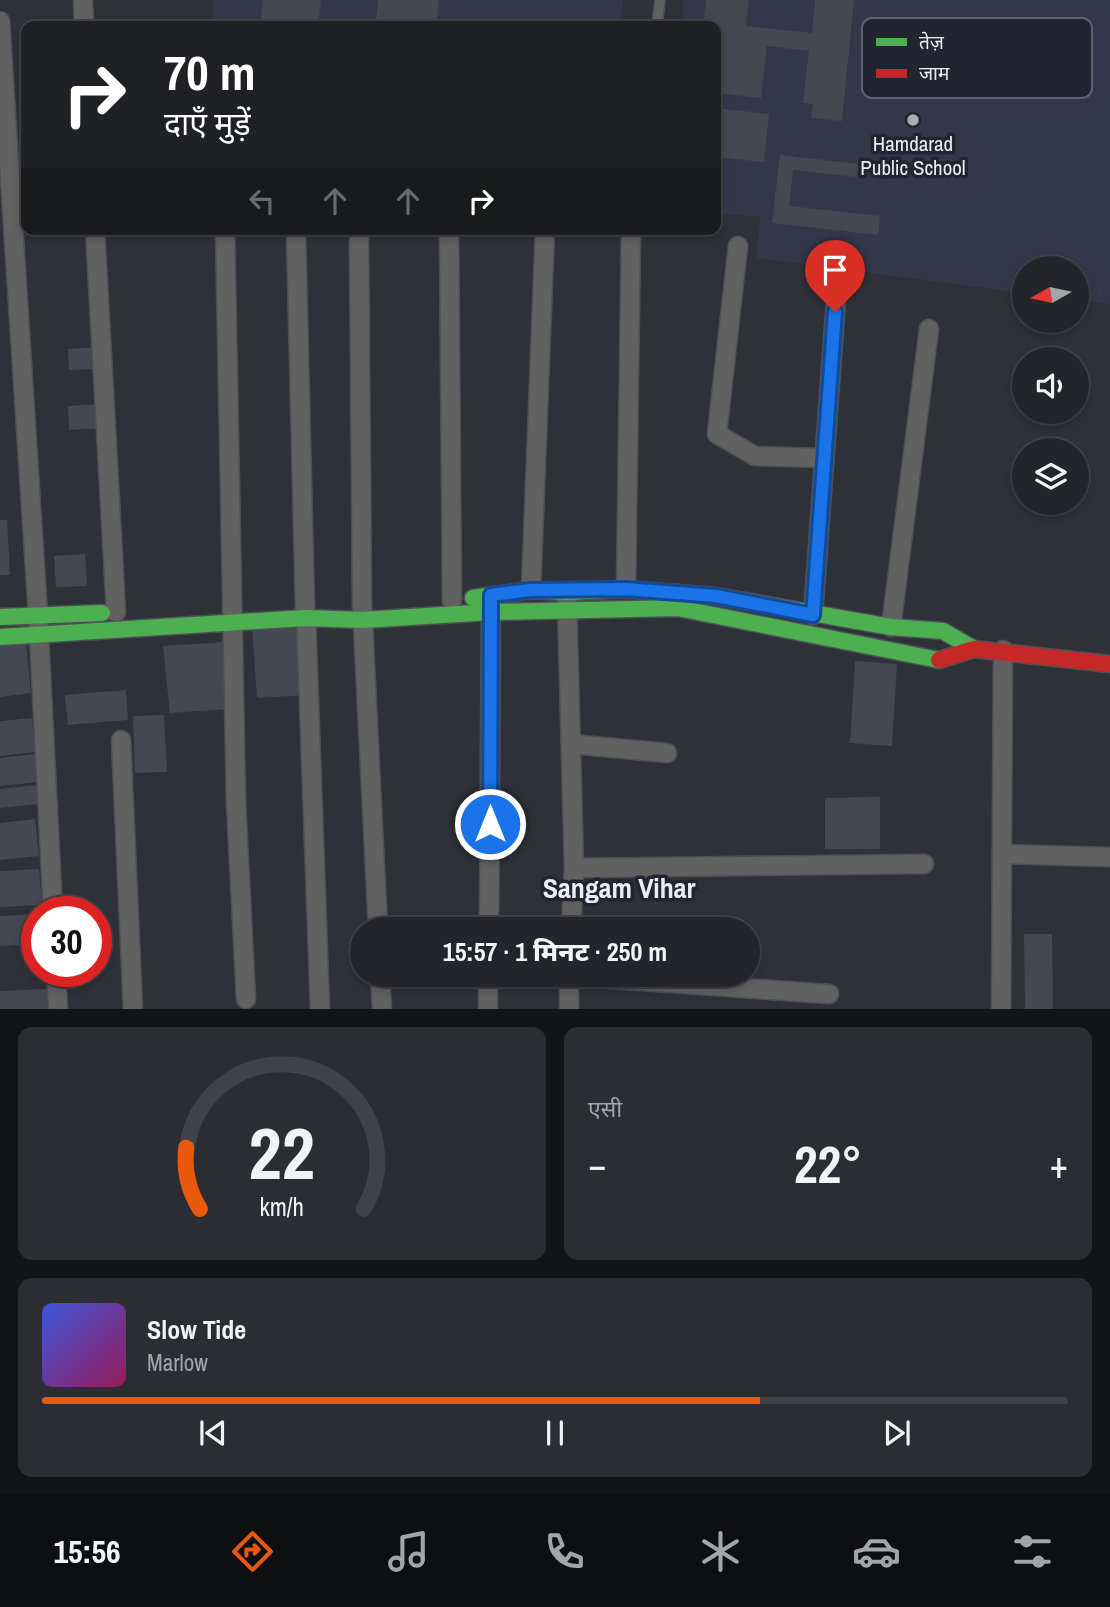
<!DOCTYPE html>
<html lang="hi">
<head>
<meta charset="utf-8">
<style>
  :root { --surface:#23252a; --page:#2b2d32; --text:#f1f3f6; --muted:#a3a5a8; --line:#404247; --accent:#ea580c }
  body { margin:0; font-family:"Archivo Narrow","Noto Sans Devanagari",sans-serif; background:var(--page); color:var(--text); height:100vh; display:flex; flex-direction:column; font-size:26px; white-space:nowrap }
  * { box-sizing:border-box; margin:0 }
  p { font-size:23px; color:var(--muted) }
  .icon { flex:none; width:38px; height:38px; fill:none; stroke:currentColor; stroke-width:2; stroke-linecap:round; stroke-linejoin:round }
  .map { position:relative; height:1009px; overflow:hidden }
  .side { display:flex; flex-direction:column; gap:18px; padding:18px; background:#131417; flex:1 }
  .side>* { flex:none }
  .top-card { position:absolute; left:21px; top:21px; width:700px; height:214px; border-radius:14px; box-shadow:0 4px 10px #0003,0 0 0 2px var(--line); background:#202124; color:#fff; overflow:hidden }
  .needle { width:46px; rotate:261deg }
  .controls { position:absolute; left:1012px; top:256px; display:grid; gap:14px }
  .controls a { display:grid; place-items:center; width:77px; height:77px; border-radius:50%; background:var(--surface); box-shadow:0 4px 10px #0003,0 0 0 2px var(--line); font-size:35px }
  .speed { position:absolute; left:21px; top:896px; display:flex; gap:14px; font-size:35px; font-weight:700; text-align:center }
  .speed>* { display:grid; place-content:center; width:91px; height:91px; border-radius:50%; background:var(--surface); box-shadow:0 4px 10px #0003,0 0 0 2px var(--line); line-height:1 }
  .speed .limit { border:10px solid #d22; background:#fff; color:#111 }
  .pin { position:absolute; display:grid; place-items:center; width:60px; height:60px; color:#fff; margin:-72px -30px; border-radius:50% 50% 50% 0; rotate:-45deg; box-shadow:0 0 7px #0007 }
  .pin .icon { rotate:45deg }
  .me { position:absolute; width:77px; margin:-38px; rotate:0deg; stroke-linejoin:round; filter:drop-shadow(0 0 5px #0008) }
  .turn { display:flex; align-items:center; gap:24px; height:147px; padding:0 28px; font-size:32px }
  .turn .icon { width:91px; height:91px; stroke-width:2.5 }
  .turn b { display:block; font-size:49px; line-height:60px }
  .lanes { display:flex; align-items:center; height:66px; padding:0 28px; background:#0003; justify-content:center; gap:35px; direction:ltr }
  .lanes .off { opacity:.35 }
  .big { font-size:52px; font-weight:800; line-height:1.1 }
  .side .card { flex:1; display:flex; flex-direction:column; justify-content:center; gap:10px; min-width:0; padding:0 24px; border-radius:14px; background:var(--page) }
  .side .dial { align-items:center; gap:0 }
  .dial svg { height:182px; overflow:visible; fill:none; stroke:var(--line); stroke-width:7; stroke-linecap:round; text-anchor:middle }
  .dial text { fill:var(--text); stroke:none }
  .song { display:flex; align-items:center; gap:21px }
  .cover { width:84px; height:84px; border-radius:10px; background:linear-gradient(135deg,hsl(230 70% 55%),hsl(330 70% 35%)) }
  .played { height:7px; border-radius:4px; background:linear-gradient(90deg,var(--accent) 70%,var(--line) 70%) }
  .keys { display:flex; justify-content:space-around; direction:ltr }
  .heat { display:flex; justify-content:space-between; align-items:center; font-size:38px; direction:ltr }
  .side .tiles { flex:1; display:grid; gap:18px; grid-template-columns:1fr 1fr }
  .card:last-child { grid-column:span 2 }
  .trip { position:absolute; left:350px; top:917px; width:410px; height:70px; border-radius:35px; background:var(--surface); box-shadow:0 4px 10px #0003,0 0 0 2px var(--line); font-weight:800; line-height:70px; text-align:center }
  .dock { display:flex; height:112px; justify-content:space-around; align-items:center; background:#0e0f11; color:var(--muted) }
  .dock .icon { width:49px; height:49px }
  .dock .selected { color:var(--accent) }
  .dock b { font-size:32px; color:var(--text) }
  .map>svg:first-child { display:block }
</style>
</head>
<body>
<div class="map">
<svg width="1110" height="1009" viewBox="0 0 1110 1009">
  <rect width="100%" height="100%" fill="#2f3138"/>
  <!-- built -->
  <g fill="#333749">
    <path d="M213,0H623L621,26H215Z"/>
    <path d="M683,0H1110V304L1076,300V268H1024V293L757,258L760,217L716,213V26H682Z"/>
  </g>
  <!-- building -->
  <g fill="#454753">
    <path d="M263,0H321L318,26H260Z"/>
    <path d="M378,0H439L436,26H375Z"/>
    <path d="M706,0H749L746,26L812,33L815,0H854L842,121L811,118L813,104L803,103L809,51L767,46L761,98L716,93V67L723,68V58H716V26H703Z"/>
    <path d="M716,108L769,114L764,162L716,157Z"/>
    <path d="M780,155L858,164L857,177L793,170L789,206L880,216L878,235L772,223Z"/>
    <path d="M100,347L101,369L69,370L68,349Z"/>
    <path d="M102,404L104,428L69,430L68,406Z"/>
    <path d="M0,520H7L10,575H0Z"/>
    <path d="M85,554L87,586L56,587L54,556Z"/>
    <path d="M301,623L306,695L257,698L252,627Z"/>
    <path d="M225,642L230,709L170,713L163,646Z"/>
    <path d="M26,643L31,693L0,697V646Z"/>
    <path d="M855,661L897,664L892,746L850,743Z"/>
    <path d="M126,690L128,720L68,725L65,695Z"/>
    <path d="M164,715L167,772L135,773L133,716Z"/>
    <path d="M32,718L35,752L0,756V721Z"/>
    <path d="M36,754L39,782L0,786V758Z"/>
    <path d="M37,785L39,804L0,808V789Z"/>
    <path d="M880,797V849H825V798Z"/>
    <path d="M35,819L39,856L0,860V823Z"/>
    <path d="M39,869L42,905L0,907V871Z"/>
    <path d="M37,914V944L0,946V916Z"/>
    <path d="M1024,934H1052L1053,1009H1025Z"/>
    <path d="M47,989V1009H0V991Z"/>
  </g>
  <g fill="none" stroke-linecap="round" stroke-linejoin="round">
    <defs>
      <path id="lane" d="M657,26L660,0"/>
      <g id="street">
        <path d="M83,0L84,26"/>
        <path d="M0,21L38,615L53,912"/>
        <path d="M95,229L116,612"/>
        <path d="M225,229L236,802L246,999"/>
        <path d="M449,229L452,601"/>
        <path d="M296,234L305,607"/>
        <path d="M359,240L362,604L378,929"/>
        <path d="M738,246L717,434L755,456L823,458"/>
        <path d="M626,589L631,229"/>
        <path d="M531,590L545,229"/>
        <path d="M567,602L574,868L571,929"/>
        <path d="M813,615L837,287"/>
        <path d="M306,618L320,1009"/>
        <path d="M891,627L929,329"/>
        <path d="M121,740L133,1009"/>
        <path d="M571,744L667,753"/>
        <path d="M1002,854L1110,857"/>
        <path d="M574,868L924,864"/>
        <path d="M489,929L491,602"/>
        <path d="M56,971L58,1009"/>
        <path d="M380,975L382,1009"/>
        <path d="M569,976L829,994"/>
        <path d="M488,1009V975"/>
        <path d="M569,1009V975"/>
        <path d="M1001,1009L1003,650"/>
      </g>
      <g id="fast">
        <path d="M473,598L531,590L567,592L626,589L716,596L891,627L943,631L974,649"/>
        <path d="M0,617L102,613"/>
        <path d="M0,637L306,618L362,620L491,612L678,608L939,660"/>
      </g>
      <path id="jam" d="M939,660L974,649L1110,664"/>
    </defs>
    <!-- lane casing -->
    <use href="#lane" stroke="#4e5056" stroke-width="12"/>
    <!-- street casing -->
    <use href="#street" stroke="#4e5056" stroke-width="21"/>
    <!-- fast casing -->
    <use href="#fast" stroke="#4e5056" stroke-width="19"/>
    <!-- jam casing -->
    <use href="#jam" stroke="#4e5056" stroke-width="19"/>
    <!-- lane -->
    <use href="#lane" stroke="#626161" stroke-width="9"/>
    <!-- street -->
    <use href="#street" stroke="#626161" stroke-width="18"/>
    <!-- fast -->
    <use href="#fast" stroke="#4caf50" stroke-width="16"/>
    <!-- jam -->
    <use href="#jam" stroke="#c62828" stroke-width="16"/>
  </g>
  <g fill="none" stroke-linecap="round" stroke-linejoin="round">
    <defs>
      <path id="route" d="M490,824L491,595L531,590L626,589L716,596L813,615L835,312"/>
    </defs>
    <!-- route casing -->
    <use href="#route" stroke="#114b97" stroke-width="18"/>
    <!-- route -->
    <use href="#route" stroke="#1a73e8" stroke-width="12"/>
  </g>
  <!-- markers -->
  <circle fill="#a9abb4" stroke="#222432" stroke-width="2.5" cx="913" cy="120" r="7"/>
  <g text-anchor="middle" stroke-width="7" stroke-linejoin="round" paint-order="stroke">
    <!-- poi labels -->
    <g font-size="21" fill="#ebedf6" stroke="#222432">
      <text x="913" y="151">Hamdarad<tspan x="913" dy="24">Public School</tspan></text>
    </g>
    <!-- district labels -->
    <g font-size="28" font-weight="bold" fill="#ebedf6" stroke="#222432">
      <text x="619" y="898">Sangam Vihar</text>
    </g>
  </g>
  <!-- legend -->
  <rect x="862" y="18" width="230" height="80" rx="10" fill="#222432" stroke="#5e606d" stroke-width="2"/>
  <rect x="876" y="38" width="31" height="8" fill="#4caf50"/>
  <rect x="876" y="69" width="31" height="9" fill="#c62828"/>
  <g font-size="19" fill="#ebedf6">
    <text x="919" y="49">तेज़</text>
    <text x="919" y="80">जाम</text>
  </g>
</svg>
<div class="controls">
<a><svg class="needle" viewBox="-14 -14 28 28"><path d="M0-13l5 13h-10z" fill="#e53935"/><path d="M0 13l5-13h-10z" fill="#a3a5a8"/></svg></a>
<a><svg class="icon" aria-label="sound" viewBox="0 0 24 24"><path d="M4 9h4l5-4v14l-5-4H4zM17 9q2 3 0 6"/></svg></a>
<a><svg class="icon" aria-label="layers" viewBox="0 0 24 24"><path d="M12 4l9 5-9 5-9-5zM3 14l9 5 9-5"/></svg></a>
</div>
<div class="speed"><div class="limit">30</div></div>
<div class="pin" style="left:835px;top:312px;background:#d93025"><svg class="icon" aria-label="arrive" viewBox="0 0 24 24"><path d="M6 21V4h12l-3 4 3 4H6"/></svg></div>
<svg class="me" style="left:490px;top:824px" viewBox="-20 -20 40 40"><circle r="17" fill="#1a73e8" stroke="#fff" stroke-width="3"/><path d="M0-11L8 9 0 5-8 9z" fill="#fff"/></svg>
<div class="trip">15:57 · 1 मिनट · 250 m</div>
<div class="top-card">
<div class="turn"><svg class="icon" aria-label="right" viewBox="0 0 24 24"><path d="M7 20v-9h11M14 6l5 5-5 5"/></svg><div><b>70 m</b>दाएँ मुड़ें</div></div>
<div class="lanes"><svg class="icon off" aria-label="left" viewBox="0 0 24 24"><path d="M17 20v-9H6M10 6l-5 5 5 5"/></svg><svg class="icon off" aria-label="ahead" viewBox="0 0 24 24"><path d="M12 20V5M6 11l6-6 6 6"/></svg><svg class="icon off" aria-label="ahead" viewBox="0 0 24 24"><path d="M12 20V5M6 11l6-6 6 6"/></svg><svg class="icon" aria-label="right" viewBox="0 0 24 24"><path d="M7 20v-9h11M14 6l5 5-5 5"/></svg></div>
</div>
</div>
<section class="side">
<div class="tiles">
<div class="card dial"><svg viewBox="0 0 100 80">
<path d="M14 69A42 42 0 1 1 86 69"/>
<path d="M14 69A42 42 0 0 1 8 42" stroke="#ea580c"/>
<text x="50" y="56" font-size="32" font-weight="700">22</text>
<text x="50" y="72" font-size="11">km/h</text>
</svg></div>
<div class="card"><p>एसी</p>
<div class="heat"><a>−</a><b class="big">22°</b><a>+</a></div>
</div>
<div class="card">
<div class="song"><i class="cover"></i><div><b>Slow Tide</b><p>Marlow</p></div></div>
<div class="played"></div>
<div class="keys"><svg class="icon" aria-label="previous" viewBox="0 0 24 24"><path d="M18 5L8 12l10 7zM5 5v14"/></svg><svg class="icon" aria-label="pause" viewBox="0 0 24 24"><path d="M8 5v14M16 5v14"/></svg><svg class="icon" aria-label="next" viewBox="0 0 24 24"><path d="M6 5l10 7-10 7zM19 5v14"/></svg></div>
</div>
</div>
</section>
<nav class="dock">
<b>15:56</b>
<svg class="icon selected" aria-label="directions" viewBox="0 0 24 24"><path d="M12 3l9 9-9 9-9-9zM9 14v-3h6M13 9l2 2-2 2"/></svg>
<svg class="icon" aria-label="music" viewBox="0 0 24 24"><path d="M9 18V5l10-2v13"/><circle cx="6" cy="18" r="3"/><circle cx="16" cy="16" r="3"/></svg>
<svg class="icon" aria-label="phone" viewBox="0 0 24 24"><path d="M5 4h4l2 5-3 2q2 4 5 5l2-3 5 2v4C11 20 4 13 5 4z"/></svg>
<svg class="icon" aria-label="climate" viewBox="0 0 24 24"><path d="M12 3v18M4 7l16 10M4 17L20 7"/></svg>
<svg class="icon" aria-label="car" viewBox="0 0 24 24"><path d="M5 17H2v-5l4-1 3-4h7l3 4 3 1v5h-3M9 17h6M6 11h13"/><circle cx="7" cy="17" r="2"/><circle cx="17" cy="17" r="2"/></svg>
<svg class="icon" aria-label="filters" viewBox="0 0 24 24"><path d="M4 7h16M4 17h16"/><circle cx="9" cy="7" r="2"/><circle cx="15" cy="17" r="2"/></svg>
</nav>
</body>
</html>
